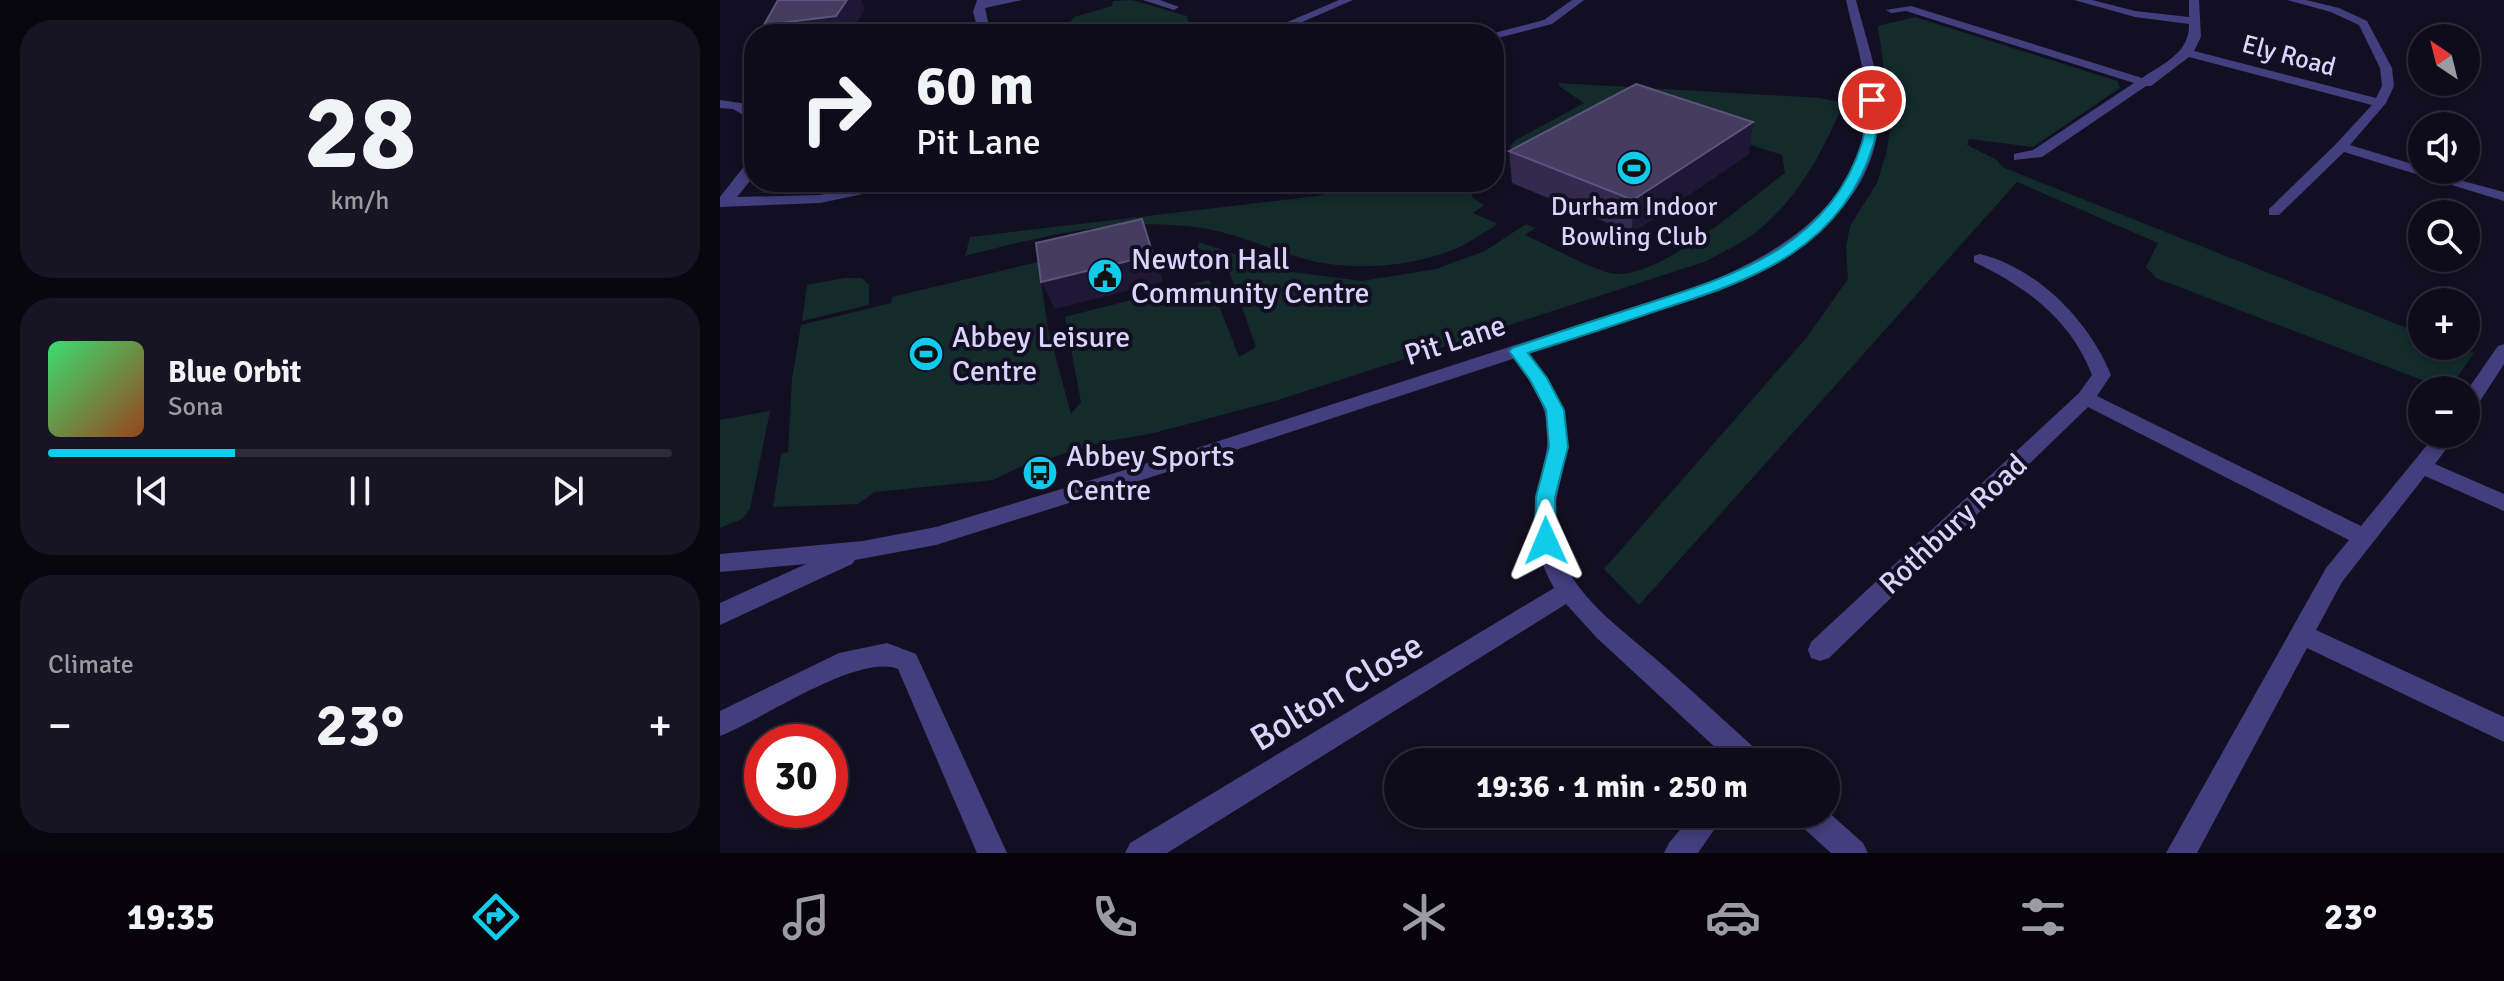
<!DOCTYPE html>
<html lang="en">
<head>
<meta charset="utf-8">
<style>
  :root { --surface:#0e0b1a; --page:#171423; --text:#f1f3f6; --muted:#9b9ba2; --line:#2e2b39; --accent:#11cbea }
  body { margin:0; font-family:Signika,sans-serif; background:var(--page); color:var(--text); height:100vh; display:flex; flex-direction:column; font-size:30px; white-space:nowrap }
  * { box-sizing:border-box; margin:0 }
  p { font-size:26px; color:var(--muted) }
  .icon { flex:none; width:44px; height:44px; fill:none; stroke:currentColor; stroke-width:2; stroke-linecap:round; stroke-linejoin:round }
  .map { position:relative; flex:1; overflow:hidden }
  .sheet { display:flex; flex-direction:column; gap:20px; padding:20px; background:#08060e; width:720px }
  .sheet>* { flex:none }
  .hud { position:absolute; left:24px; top:24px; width:760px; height:168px; border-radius:32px; box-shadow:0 4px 12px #0003,0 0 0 2px var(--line); background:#0e0b1a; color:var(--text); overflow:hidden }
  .needle { width:52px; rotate:325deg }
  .fabs { position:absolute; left:1688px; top:24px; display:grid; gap:16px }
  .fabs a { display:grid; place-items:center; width:72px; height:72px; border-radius:50%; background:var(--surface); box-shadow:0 4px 12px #0003,0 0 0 2px var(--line); font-size:40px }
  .speed { position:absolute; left:24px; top:724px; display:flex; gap:16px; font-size:40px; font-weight:700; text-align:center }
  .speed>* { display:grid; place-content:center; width:104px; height:104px; border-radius:50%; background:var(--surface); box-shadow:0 4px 12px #0003,0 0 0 2px var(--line); line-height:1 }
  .speed .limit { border:12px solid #d22; background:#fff; color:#111 }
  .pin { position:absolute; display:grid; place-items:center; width:68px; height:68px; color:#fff; margin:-34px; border:4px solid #fff; border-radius:50%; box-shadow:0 2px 8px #0007 }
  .me { position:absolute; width:88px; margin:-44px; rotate:359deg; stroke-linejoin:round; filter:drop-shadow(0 0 6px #0008) }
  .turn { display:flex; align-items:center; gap:28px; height:168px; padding:0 40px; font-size:36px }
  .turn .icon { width:104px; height:104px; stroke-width:2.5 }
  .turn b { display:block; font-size:56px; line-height:68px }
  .big { font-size:60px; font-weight:700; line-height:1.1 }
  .sheet .widget { flex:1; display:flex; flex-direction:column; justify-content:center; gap:12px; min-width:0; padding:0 28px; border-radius:32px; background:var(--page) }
  .sheet .dial { align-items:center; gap:0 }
  .dial b { font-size:104px; line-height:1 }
  .song { display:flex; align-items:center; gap:24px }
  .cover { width:96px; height:96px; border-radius:12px; background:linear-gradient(135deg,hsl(140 70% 55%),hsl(20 70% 35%)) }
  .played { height:8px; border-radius:4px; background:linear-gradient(90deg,var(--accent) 30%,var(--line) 30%) }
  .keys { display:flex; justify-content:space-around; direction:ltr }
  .heat { display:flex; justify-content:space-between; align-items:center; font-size:44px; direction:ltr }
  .trip { position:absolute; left:664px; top:748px; width:456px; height:80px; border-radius:40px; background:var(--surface); box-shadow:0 4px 12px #0003,0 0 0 2px var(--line); font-weight:700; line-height:80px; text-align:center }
  .dock { display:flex; height:128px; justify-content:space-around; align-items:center; background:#06040a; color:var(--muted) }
  .dock .icon { width:56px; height:56px }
  .dock .current { color:var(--accent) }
  .dock b { font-size:36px; color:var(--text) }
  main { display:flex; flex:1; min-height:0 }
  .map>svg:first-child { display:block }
</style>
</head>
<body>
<main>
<section class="sheet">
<div class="widget dial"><b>28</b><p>km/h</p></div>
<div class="widget">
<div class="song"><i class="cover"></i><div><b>Blue Orbit</b><p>Sona</p></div></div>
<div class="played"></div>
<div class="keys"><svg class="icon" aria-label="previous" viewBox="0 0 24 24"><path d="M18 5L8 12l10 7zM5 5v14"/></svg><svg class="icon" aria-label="pause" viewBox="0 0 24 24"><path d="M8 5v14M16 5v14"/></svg><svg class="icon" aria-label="next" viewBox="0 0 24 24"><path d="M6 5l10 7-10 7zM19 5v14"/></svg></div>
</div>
<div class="widget"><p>Climate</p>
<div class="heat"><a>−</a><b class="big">23°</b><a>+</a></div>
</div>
</section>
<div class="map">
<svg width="1784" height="853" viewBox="0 0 1784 853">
  <rect width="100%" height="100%" fill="#130f22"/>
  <!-- green -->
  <g fill="#132b2b">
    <path d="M412,0L467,16L471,34H417L414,27L384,26L381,22L353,26L350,22L354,17L392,6L393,1Z"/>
    <path d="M1195,17L1397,81L1400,88L1313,147L1249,139L1247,145L1277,160L1282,167L1702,334V346H1734L1754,353L1728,390L1436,278L1426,267L1438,243L1297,182L919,605L884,569L1087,337L1128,279L1126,247L1130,226L1157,183L1167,151L1171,120L1158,26Z"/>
    <path d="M839,83L1100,98L1124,103C1102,152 1079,198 1036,232C1022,244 1003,251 987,261L558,400L430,434L382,442L300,467L273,480L155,492L138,504L53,507L61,454L68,452L72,379L81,325L171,303L172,297L318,262L328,329L351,414L361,402L345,317L489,280L519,357L536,347L506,263L478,248L479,242L564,271L642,281L716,269L765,251L806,224L815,228L805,235C824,243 879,274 897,274C945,275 1026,202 1065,173L1062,155L928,112L800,151L789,147L796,140L864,103L839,86Z"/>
    <path d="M95,182H162L114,192L37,193Z"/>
    <path d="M658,182H752V197L764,205L753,213L778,224C764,232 750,243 735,249C690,267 632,272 585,259C547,249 513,231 474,227C396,217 320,237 245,256L250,237L597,196Z"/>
    <path d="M124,278H142L149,285V305L82,321L87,285Z"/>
    <path d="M50,411L30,509L22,519L0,528V420Z"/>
  </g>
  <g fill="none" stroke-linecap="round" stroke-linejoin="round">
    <!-- minor -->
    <g fill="#433e7d" fill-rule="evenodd">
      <path d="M257,0H302L265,8L271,34H259L253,12Z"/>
      <path d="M423,0H440L459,7L454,10Z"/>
      <path d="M619,0H633L573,26L563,24Z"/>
      <path d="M852,0H864L832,24L774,39V34H770L824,20Z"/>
      <path d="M1354,0H1372L1415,11L1469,17V0H1479L1481,37L1474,51L1656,98L1662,86L1660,68L1639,25L1611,12L1567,0H1586L1619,8L1647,21L1672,68L1674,86L1666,103L1630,145L1702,167V170L1784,192V201L1624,152L1559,215H1549V209L1616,144L1652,105L1469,57L1431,86H1426L1322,157L1294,160V154L1313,150L1414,83L1186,11L1171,13L1166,10L1191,6L1422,78C1444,63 1470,53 1469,24L1415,17Z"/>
      <path d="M397,27L401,28V32L368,34Z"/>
      <path d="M0,100L21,103L34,111V121L13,109L0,108Z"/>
      <path d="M34,159V176L17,197L100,195L160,182H188L181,186L100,203L0,207V197L29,160Z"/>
      <path d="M1260,254C1319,269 1369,321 1391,375L1377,396L1641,526L1716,434H1737L1715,464L1784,494V511L1705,476L1622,582L1596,630L1784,717V742L1587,648L1477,853H1446L1606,568L1629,540L1368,407L1109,658L1100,661L1091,658L1088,650L1091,642L1359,393L1372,375C1351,320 1307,287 1254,262V256Z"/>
      <path d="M1784,344V364L1753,412L1746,414V392L1778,346Z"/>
      <path d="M798,345L804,347C838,390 855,419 842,474C837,496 831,518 836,540C849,596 905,631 945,667C977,695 1008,724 1040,753L1044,762H1011L877,638L846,604L447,853H405L410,843L834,588C812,549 810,519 821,476C825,458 830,440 827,421C821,394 804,373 789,351Z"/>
      <path d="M167,643L196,654L287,853H257L178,669C137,653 42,720 0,736V711L119,653Z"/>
      <path d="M1106,810L1143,843L1148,853H1111L1079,824L1075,814H1106Z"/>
      <path d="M973,814H1005L978,853H944L949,843Z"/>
    </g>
    <!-- tertiary -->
    <path fill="#433e7d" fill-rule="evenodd" d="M1126,0H1136C1145,37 1161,76 1159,115C1156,206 1075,258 999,291L485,460L216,545L135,560L132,564L0,625V603L86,564L0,572V554L143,541L216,527L471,450L987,283C1061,252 1140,204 1146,115C1149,77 1134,37 1126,0Z"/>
  </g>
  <!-- wall -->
  <path fill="#332a4f" d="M789,151L1029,154L912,233L792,183Z"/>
  <!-- shaded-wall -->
  <g fill="#1e1735">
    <path d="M127,0H141L145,9L131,34H49L44,25Z"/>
    <path d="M1033,122L1029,154L912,233L913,200Z"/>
    <path d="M422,219L432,246L443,282L335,309L321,282Z"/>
  </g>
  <!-- building -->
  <g fill="#453c62" stroke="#5c547a" stroke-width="2">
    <path d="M58,0H127L116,16L44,25Z"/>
    <path d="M916,84L1033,122L913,200L789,151Z"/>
    <path d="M422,219L433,255L321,282L316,243Z"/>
  </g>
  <!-- route -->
  <path fill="#11cbea" stroke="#0b8498" stroke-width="2" d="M1152,97L1157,100C1157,114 1158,130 1154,143C1123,247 1036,279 942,309C898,324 853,339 808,353L827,378L844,410L848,447L835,497L836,541L833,546H818L815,541L816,497L829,447L826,410L810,380L789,351L792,348C838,332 885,317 932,302C1022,273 1110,243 1142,143C1146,130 1145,114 1146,100Z"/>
  <!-- icons -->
  <defs>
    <symbol id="stadium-disc" viewBox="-11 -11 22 22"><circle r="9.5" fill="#11cbea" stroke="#130f22"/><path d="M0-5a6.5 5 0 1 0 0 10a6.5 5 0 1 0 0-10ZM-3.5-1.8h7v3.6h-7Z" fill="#111"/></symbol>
    <symbol id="civic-disc" viewBox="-11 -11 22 22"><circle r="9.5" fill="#11cbea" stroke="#130f22"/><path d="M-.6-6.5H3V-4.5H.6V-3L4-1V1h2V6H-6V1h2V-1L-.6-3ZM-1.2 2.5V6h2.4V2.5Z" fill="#111"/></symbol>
    <symbol id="bus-disc" viewBox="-11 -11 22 22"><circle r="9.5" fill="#11cbea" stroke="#130f22"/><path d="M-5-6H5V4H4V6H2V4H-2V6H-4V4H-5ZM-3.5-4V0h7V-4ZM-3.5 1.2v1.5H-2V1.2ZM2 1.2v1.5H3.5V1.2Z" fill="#111"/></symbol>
  </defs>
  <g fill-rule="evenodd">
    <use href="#stadium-disc" x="894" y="148" width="40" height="40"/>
    <use href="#civic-disc" x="365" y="256" width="40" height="40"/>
    <use href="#stadium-disc" x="186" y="334" width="40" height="40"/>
    <use href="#bus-disc" x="300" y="453" width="40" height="40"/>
  </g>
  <g text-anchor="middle" stroke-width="8" stroke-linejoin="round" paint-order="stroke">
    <!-- far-street labels -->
    <g font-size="26" fill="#dad4fc" stroke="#130f22">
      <text transform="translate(1569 55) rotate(15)" y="9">Ely Road</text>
    </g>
    <!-- far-poi labels -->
    <g font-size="26" fill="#dad4fc" stroke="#130f22">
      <text x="914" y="215">Durham Indoor<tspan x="914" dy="30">Bowling Club</tspan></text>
    </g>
    <!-- poi labels -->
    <g font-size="30" fill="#dad4fc" stroke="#130f22" text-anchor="start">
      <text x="411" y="269">Newton Hall<tspan x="411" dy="34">Community Centre</tspan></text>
      <text x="232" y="347">Abbey Leisure<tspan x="232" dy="34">Centre</tspan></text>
      <text x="346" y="466">Abbey Sports<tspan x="346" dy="34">Centre</tspan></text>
    </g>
    <!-- street labels -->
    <g font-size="30" fill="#dad4fc" stroke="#130f22">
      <text transform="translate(735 340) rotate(-18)" y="10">Pit Lane</text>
      <text transform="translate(1233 524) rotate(-43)" y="10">Rothbury Road</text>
    </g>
    <!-- near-street labels -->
    <g font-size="36" fill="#dad4fc" stroke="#130f22">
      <text transform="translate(616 691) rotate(-31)" y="13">Bolton Close</text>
    </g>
  </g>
</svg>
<div class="fabs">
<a><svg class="needle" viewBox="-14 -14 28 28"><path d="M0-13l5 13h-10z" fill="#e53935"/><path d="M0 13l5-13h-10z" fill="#9b9ba2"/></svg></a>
<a><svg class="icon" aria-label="sound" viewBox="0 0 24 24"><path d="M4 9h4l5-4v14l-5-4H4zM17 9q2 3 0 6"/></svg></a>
<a><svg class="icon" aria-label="search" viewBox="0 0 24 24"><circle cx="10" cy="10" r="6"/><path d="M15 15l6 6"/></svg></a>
<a>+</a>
<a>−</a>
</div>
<div class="speed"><div class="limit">30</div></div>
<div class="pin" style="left:1152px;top:100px;background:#d93025"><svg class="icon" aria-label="arrive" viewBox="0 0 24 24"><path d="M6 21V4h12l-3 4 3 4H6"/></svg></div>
<svg class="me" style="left:826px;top:541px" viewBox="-20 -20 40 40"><path d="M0-17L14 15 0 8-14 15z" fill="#11cbea" stroke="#fff" stroke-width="4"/></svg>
<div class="trip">19:36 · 1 min · 250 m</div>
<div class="hud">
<div class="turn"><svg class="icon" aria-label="right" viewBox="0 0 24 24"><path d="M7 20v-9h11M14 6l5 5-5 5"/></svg><div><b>60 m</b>Pit Lane</div></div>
</div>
</div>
</main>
<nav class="dock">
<b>19:35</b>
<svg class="icon current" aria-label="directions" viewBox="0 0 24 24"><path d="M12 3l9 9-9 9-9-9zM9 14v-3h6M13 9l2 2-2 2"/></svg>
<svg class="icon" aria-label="music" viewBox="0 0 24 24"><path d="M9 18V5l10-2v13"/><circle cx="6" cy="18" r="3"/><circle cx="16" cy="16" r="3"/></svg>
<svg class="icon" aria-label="phone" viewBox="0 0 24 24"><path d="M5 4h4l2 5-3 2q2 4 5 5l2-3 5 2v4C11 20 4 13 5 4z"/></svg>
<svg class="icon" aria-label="climate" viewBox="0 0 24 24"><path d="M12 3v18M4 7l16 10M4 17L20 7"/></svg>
<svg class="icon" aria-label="car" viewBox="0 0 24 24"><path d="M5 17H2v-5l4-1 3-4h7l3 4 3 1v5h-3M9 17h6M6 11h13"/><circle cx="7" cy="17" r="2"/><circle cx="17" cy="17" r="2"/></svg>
<svg class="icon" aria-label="filters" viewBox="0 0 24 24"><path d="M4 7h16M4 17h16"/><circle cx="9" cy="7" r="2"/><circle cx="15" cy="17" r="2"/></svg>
<b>23°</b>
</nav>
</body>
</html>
